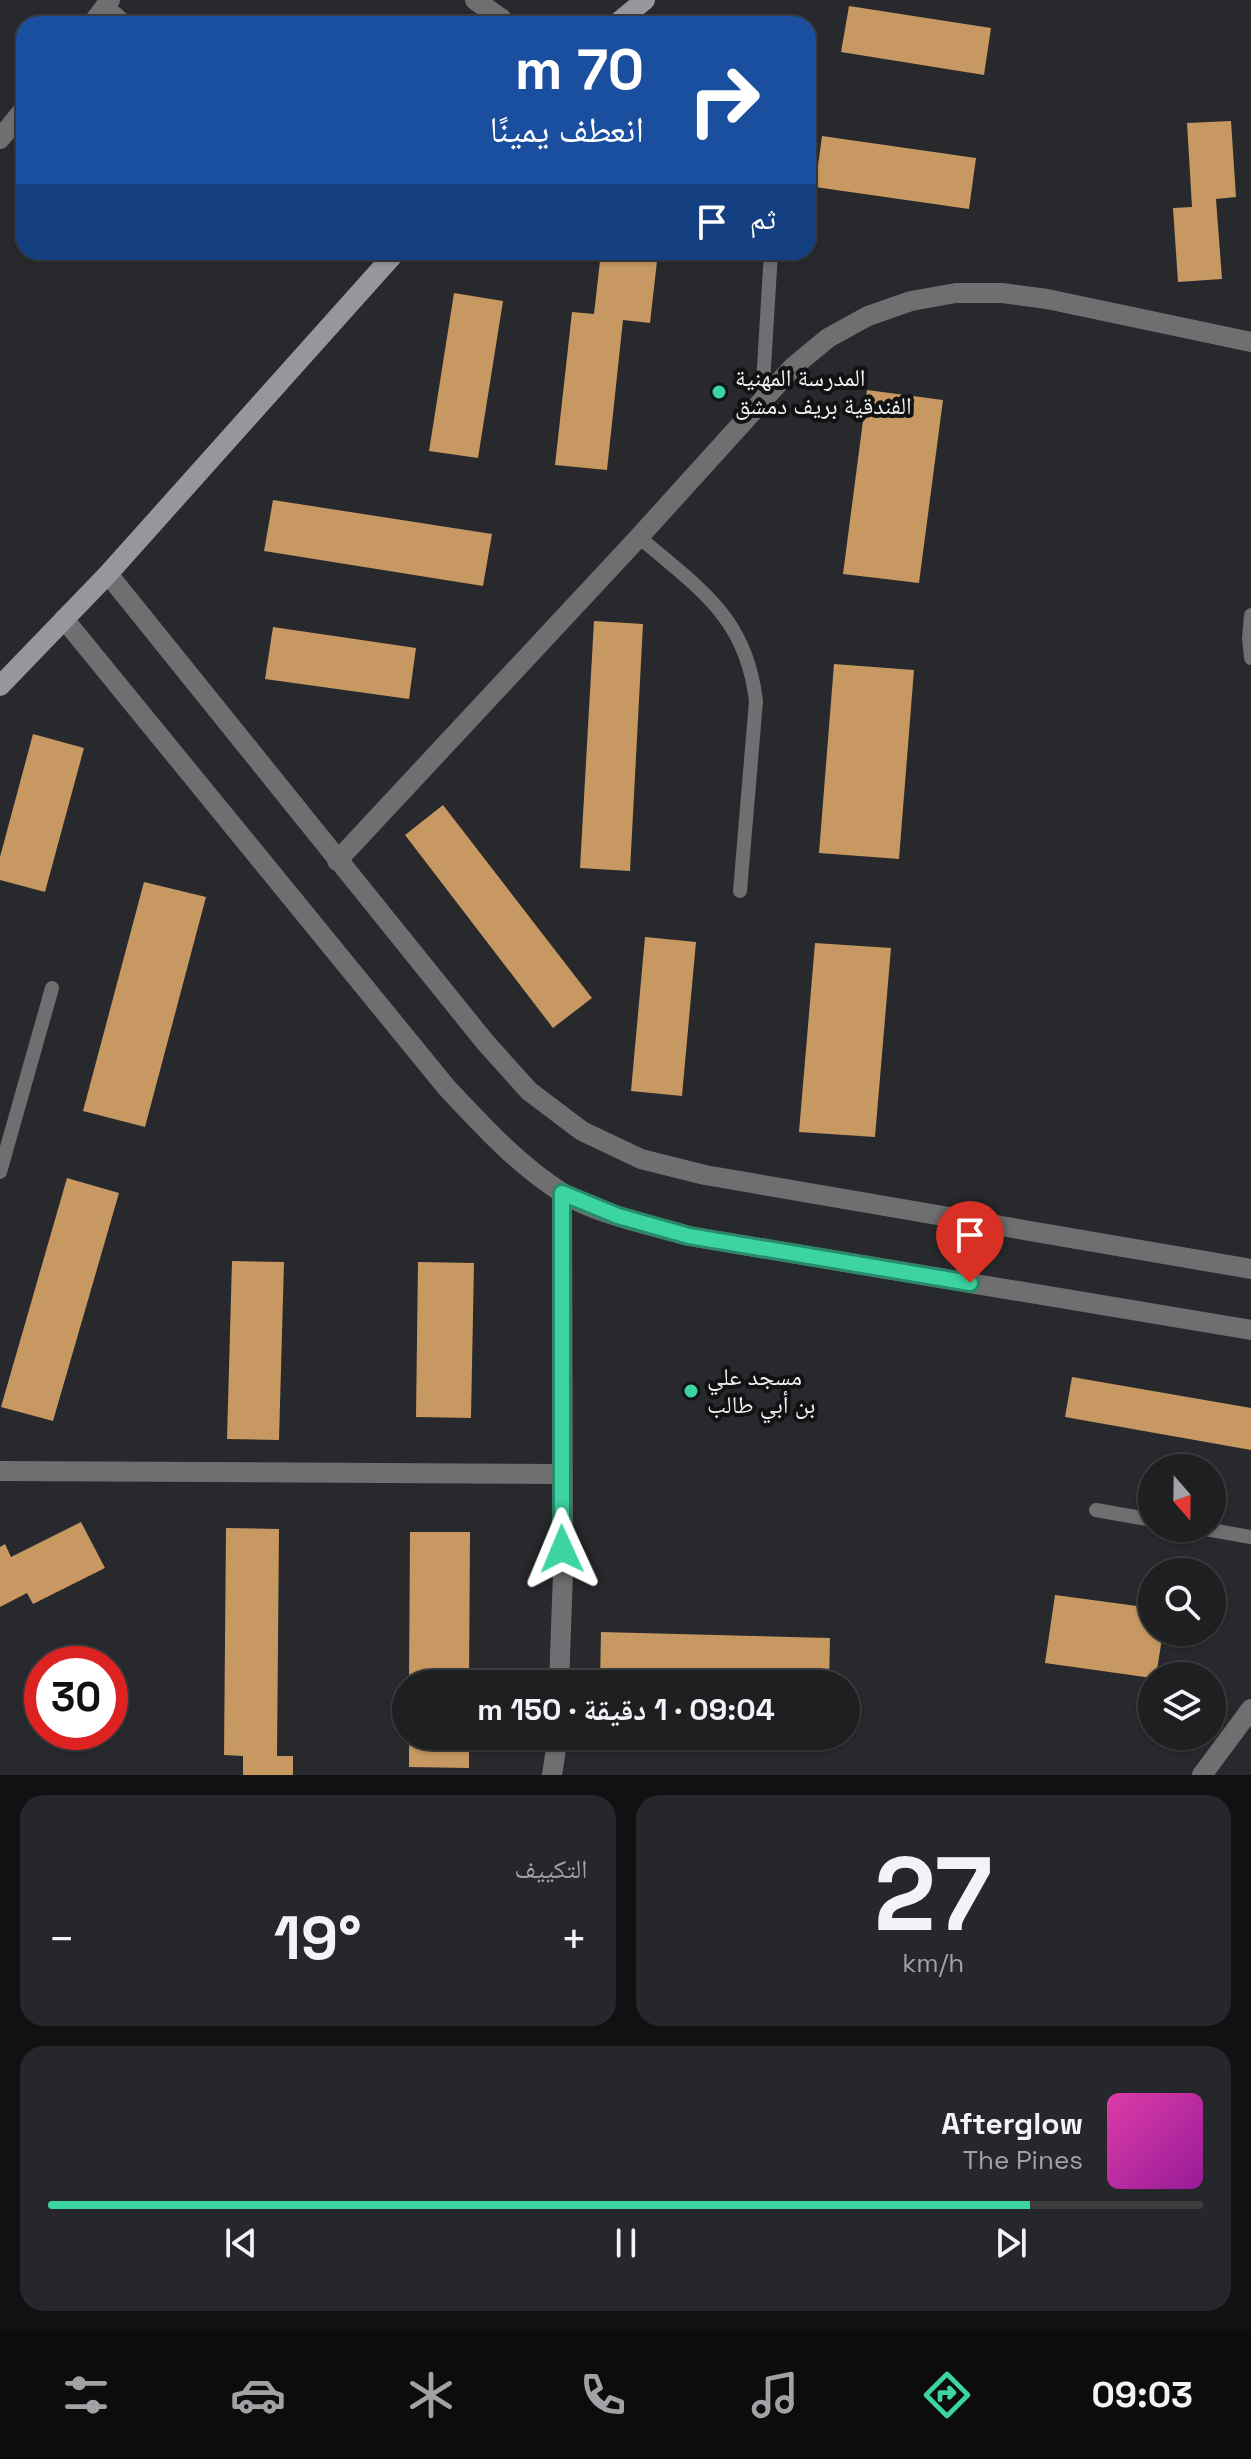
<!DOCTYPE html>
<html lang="ar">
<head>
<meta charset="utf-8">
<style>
  :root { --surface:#1d1f21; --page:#25272a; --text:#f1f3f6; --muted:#a0a2a5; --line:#3b3d3f; --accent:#3dd4a3 }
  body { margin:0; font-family:"Space Grotesk","Noto Naskh Arabic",sans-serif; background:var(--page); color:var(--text); direction:rtl; height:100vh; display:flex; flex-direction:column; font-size:30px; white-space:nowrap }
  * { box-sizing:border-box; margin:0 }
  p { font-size:26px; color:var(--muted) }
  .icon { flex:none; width:44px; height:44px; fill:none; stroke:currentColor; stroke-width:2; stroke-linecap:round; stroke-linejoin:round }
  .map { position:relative; height:1775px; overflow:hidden; direction:ltr }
  .details { display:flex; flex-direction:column; gap:20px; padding:20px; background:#101112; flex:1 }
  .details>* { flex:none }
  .hud { position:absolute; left:16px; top:16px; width:800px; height:244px; border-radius:24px; box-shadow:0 2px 6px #0004,0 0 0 2px var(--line); direction:rtl; background:#1a4fa0; color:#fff; overflow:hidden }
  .needle { width:52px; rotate:160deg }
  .buttons { position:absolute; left:1138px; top:1454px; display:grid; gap:16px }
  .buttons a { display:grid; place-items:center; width:88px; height:88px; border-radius:50%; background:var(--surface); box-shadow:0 2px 6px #0004,0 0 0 2px var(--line); font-size:40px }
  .speed { position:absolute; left:24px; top:1646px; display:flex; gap:16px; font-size:40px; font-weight:700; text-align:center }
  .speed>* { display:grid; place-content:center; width:104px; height:104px; border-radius:50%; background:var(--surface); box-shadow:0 2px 6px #0004,0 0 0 2px var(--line); line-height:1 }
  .speed .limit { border:12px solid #d22; background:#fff; color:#111 }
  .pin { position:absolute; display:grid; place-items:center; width:68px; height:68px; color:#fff; margin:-82px -34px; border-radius:50% 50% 50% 0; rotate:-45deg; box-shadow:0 0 8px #0007 }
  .pin .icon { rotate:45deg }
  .me { position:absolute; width:88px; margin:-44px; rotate:359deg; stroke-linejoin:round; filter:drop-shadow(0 0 6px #0008) }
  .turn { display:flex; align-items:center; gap:28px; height:168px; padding:0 40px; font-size:36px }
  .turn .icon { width:104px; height:104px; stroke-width:2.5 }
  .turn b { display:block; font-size:56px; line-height:68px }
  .then { display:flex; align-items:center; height:76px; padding:0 40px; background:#0003; gap:16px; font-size:30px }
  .big { font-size:60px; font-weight:700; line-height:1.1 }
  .details .card { flex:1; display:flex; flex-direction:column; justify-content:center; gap:12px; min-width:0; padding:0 28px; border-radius:24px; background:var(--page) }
  .details .dial { align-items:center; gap:0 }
  .dial b { font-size:104px; line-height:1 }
  .song { display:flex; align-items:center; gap:24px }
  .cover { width:96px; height:96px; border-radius:12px; background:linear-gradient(135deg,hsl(320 70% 55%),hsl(300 70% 35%)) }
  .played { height:8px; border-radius:4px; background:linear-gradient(90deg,var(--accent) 85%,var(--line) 85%) }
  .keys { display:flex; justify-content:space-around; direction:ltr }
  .heat { display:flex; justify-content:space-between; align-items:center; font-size:44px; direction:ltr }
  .details .tiles { flex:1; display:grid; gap:20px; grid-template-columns:1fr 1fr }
  .card:last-child { grid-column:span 2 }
  .trip { position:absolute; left:392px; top:1670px; width:468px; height:80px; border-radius:40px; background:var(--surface); box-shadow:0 2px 6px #0004,0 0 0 2px var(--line); font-weight:700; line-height:80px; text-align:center; direction:rtl }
  .dock { display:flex; height:128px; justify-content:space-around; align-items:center; background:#0c0c0d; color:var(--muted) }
  .dock .icon { width:56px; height:56px }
  .dock .active { color:var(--accent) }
  .dock b { font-size:36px; color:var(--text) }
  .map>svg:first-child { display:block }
</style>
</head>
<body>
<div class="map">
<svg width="1251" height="1775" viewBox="0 0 1251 1775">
  <rect width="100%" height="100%" fill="#27292c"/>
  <!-- building -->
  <g fill="#c79861">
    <path d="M849,6L991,28L984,75L841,52Z"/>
    <path d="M1231,121L1236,197L1216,199L1222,279L1178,282L1173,208L1192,207L1187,123Z"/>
    <path d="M822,136L976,158L969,209L815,187Z"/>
    <path d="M601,252H658L650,323L623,320L607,470L555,465L572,312L594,314Z"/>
    <path d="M454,293L503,301L478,458L429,451Z"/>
    <path d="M867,390L943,400L919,583L843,574Z"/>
    <path d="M273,500L492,534L483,586L264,551Z"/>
    <path d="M594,621L643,624L630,871L580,868Z"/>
    <path d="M273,627L416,648L409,699L265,679Z"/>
    <path d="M834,664L914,670L899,859L819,853Z"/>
    <path d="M33,734L84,748L45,892L0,880V857Z"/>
    <path d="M443,805L592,998L553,1028L405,835Z"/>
    <path d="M144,882L206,897L145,1127L83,1111Z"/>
    <path d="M645,937L696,942L682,1096L631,1091Z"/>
    <path d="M815,943L891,948L875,1137L799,1132Z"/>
    <path d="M67,1178L119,1193L53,1421L1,1407Z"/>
    <path d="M232,1261L284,1262L279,1440L227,1439Z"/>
    <path d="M418,1262L474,1263L471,1418L416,1417Z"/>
    <path d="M1072,1377L1251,1408V1450L1065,1417Z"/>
    <path d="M81,1522L105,1568L33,1604L27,1593L0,1607V1547L5,1544L11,1557Z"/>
    <path d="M226,1528L279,1529L277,1756H293V1775H243V1756L224,1755Z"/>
    <path d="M410,1532H470L469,1684H409Z"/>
    <path d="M1055,1595L1152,1608V1632H1163L1156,1676H1152V1678L1045,1663Z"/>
    <path d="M601,1632L830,1638L829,1684H600Z"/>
    <path d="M409,1736H469V1768L409,1767Z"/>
  </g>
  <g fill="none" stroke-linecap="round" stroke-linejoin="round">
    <!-- lane -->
    <g stroke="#6f6f71" stroke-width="14">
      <path d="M762,400L771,252"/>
      <path d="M639,537C699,589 746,616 756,701L740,891"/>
      <path d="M1251,615L1249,638L1251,658"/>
      <path d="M0,1172L52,988"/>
      <path d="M1096,1510L1152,1520"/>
      <path d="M1200,1528L1251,1537"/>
    </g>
    <!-- street -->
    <g stroke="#6f6f71" stroke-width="20">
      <path d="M475,0L502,19"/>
      <path d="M105,8L123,24"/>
      <path d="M92,24L110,0"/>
      <path d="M0,139L24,109"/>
      <path d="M108,574L485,1042L529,1091L582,1131L641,1159L705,1175L1251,1269"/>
      <path d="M64,619L447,1088C482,1125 517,1164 561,1192C595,1214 650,1225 689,1236L1251,1330"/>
      <path d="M337,861L639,537L793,367L828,338L868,316L911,301L956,293H1002L1047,299L1251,342"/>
      <path d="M0,1471L561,1474"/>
      <path d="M559,1684L563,1573L562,1193"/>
      <path d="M552,1775L558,1736"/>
      <path d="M1202,1775L1251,1709"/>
    </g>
    <!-- secondary -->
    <g stroke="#96979a" stroke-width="20">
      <path d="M616,24L645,0"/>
      <path d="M0,686L108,574L396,252"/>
    </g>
  </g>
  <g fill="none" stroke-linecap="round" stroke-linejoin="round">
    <defs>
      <path id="route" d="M562,1549V1193L618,1216L689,1236L970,1283"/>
    </defs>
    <!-- route casing -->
    <use href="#route" stroke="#288a6a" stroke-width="20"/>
    <!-- route -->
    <use href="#route" stroke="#3dd4a3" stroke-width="14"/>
  </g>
  <!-- markers -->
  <g fill="#3dd4a3" stroke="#111213" stroke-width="3">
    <circle cx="719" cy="392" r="8"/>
    <circle cx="691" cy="1391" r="8"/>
  </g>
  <g text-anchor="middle" stroke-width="8" stroke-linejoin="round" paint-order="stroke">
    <!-- poi labels -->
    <g font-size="24" fill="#f1f2f4" stroke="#111213" text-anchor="start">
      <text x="735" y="386">المدرسة المهنية<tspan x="735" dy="28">الفندقية بريف دمشق</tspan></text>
      <text x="707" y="1385">مسجد علي<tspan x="707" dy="28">بن أبي طالب</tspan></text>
    </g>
  </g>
</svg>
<div class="buttons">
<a><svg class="needle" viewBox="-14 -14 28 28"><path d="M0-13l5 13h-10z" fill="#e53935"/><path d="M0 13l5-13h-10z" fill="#a0a2a5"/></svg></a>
<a><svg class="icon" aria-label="search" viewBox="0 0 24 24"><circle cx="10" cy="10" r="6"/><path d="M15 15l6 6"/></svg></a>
<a><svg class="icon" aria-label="layers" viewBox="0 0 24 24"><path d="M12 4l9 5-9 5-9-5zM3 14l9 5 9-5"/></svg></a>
</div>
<div class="speed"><div class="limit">30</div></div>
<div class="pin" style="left:970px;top:1283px;background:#d93025"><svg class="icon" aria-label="arrive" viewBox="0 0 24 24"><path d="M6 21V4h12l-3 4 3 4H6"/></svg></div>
<svg class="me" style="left:562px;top:1549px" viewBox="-20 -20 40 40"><path d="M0-17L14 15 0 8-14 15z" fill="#3dd4a3" stroke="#fff" stroke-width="4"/></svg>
<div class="trip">09:04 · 1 دقيقة · 150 m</div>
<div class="hud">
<div class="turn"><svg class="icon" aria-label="right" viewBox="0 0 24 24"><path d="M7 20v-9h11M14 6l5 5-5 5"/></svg><div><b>70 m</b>انعطف يمينًا</div></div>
<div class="then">ثم<svg class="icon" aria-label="arrive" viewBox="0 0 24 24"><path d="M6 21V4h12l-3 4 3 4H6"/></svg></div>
</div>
</div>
<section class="details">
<div class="tiles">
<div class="card dial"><b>27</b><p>km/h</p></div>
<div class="card"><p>التكييف</p>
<div class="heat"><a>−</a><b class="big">19°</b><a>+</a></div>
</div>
<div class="card">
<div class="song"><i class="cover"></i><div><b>Afterglow</b><p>The Pines</p></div></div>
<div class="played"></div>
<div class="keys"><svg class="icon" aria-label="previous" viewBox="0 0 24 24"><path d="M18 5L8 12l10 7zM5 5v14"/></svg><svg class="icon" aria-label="pause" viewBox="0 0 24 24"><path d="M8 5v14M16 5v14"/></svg><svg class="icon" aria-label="next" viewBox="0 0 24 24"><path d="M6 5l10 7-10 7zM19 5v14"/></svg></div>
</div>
</div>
</section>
<nav class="dock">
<b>09:03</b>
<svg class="icon active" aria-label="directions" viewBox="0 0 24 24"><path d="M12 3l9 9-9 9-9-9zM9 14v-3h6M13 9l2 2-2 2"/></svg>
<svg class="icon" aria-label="music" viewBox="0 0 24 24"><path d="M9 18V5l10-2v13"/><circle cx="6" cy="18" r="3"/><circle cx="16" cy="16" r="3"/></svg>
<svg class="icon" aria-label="phone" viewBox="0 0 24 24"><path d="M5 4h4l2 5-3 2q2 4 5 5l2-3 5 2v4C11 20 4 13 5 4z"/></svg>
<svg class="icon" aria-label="climate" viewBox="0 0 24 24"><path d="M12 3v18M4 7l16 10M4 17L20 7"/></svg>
<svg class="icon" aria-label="car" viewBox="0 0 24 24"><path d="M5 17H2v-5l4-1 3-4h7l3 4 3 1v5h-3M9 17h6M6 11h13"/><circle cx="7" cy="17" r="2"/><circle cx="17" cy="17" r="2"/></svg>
<svg class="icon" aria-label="filters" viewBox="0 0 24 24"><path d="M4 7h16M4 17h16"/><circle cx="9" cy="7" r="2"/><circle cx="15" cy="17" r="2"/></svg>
</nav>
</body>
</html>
